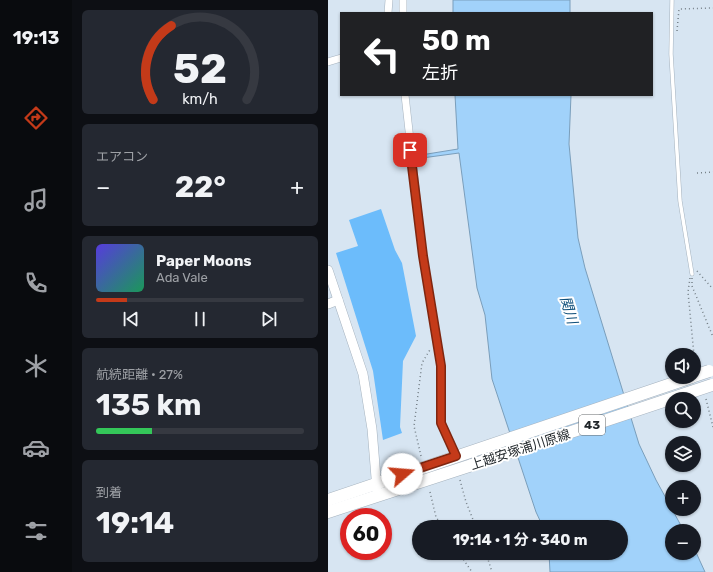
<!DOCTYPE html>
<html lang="ja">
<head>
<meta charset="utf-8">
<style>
  :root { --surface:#171b24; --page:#242831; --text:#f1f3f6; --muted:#9ea1a6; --line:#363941; --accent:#c43a19 }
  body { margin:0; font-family:Rubik,"Noto Sans JP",sans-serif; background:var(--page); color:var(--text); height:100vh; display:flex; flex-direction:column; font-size:15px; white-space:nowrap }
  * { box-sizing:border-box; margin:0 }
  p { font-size:13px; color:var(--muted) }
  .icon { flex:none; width:22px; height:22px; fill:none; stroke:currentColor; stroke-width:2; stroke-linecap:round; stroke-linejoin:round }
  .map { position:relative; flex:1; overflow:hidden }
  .panel { display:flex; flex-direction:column; gap:10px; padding:10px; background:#0d0f14; width:256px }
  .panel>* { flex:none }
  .banner { position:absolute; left:12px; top:12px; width:313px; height:84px; border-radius:0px; box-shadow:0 1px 3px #0004; background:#202124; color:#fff; overflow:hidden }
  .controls { position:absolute; left:337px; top:348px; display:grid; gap:8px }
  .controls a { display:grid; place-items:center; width:36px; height:36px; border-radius:50%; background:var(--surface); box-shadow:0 1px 3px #0004; font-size:20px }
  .speed { position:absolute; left:12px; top:508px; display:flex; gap:8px; font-size:20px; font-weight:700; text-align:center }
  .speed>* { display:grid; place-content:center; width:52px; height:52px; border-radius:50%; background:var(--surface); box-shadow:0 1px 3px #0004; line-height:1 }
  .speed .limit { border:6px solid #d22; background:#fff; color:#111 }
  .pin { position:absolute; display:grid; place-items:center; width:34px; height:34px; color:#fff; margin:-17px; border-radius:8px; box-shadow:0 2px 6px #0006 }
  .me { position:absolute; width:44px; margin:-22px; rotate:72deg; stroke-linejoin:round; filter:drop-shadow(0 0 3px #0008) }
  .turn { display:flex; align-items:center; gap:14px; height:84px; padding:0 16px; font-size:18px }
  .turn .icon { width:52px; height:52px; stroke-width:2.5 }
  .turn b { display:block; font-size:28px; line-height:34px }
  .big { font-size:30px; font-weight:700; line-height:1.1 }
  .panel .widget { flex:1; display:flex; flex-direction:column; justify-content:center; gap:6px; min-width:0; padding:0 14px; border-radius:6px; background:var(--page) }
  .panel .dial { align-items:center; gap:0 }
  .dial svg { height:104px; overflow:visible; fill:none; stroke:var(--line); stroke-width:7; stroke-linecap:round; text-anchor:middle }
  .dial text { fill:var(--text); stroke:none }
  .song { display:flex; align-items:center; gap:12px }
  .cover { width:48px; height:48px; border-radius:6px; background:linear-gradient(135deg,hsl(250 70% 55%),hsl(150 70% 35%)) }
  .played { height:4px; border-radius:2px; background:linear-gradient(90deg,var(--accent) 15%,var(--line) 15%) }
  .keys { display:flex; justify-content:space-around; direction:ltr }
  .heat { display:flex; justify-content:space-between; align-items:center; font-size:22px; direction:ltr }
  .charge { height:6px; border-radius:3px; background:linear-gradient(90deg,#34c759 27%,var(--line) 0) }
  .trip { position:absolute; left:84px; top:520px; width:216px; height:40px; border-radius:20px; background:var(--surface); box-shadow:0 1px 3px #0004; font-weight:700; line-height:40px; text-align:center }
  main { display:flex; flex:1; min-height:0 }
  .tabs { display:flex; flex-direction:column; width:72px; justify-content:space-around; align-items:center; background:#090b0e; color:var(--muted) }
  .tabs .icon { width:28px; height:28px }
  .tabs .current { color:var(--accent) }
  .tabs b { font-size:18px; color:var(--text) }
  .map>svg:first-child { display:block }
</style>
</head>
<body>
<main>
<nav class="tabs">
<b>19:13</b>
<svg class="icon current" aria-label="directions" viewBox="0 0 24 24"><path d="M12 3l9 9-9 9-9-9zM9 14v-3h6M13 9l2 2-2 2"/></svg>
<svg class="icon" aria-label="music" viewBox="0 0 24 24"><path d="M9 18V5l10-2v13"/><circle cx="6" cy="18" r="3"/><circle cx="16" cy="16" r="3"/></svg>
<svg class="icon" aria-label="phone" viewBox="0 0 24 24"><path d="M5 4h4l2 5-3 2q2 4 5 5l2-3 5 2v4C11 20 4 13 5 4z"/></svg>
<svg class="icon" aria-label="climate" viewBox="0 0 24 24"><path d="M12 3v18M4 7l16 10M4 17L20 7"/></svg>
<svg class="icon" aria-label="car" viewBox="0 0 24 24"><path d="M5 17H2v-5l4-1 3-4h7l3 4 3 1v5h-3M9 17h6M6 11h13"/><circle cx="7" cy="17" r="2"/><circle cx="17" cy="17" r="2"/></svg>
<svg class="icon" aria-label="filters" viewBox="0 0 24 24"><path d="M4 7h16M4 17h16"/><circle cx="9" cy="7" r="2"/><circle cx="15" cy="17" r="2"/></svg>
</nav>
<section class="panel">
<div class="widget dial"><svg viewBox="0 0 100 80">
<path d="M14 69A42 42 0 1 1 86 69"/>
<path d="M14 69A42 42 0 0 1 28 12" stroke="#c43a19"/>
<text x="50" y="56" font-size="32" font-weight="700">52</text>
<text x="50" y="72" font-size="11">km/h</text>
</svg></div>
<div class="widget"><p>エアコン</p>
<div class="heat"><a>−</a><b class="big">22°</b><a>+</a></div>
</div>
<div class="widget">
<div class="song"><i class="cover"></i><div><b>Paper Moons</b><p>Ada Vale</p></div></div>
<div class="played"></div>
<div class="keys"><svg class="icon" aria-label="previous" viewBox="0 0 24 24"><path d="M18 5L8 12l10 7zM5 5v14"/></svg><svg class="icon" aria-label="pause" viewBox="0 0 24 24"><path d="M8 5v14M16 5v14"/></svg><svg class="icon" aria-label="next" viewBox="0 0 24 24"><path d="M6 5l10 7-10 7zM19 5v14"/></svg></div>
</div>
<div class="widget"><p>航続距離 · 27%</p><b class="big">135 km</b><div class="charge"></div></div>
<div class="widget"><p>到着</p><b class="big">19:14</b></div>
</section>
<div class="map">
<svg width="385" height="572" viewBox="0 0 385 572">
  <rect width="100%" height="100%" fill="#d7e5f2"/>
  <!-- green -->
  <path fill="#6cbcfb" d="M53,209L67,250L74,263L88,336L75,361L72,427L74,433L55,440L45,371L8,253L30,246L21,220Z"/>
  <!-- water -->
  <g fill="#a1d2fa" stroke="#7a9ebb">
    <rect x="125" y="0" width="117" height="13"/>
    <path d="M127,95H243L241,144L250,238L257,268L311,444L328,480L356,531H344V553H366V548L377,572H222L221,553H293V527H215L208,512L164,379L157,315L149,288L131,153L94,158L93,155L130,149Z"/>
  </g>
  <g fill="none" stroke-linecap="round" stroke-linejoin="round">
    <defs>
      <path id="service" d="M344,0L343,54L352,201L364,274"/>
      <g id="minor">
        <path d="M75,0V13"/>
        <path d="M60,13L61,0"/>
        <path d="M0,62L13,58"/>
        <path d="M77,95L95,256L113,366V423L128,456"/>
      </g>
      <g id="tertiary">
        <path d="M0,270L35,374L44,429L49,490"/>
        <path d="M0,304L10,300"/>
      </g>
      <g id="primary">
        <path d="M0,500L364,377"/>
        <path d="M0,512L144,465"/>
      </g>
    </defs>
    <!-- service casing -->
    <use href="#service" stroke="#a5b2be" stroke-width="4.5"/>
    <!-- minor casing -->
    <use href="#minor" stroke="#a5b2be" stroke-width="8"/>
    <!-- tertiary casing -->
    <use href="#tertiary" stroke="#a5b2be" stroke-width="10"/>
    <!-- primary casing -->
    <use href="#primary" stroke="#a5b2be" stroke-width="13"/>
    <!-- path -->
    <g stroke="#768088" stroke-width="1.5" stroke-dasharray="1 3" stroke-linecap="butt">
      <path d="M349,31L351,9L385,8"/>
      <path d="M369,173L385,172"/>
      <path d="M369,271L385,289"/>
      <path d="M362,278L360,292L366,355"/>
      <path d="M364,278V286L385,337"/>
      <path d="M366,357L367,363"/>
      <path d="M378,399L385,427"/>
      <path d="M93,456L86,426L94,363L103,348"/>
      <path d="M132,480L138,502L148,527"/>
      <path d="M102,492L108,517L115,527"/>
      <path d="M131,553L144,572"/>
      <path d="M158,553L164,572"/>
    </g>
    <!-- service -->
    <use href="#service" stroke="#fff" stroke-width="3.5"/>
    <!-- minor -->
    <use href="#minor" stroke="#fff" stroke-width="7"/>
    <!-- tertiary -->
    <use href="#tertiary" stroke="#fff" stroke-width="9"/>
    <!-- primary -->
    <use href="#primary" stroke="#fff" stroke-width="12"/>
    <defs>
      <g id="primary-bridge">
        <path d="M366,376L381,371"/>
        <path d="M144,465L384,385"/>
      </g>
    </defs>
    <!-- primary-bridge casing -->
    <use href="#primary-bridge" stroke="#a5b2be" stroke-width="13" stroke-linecap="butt"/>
    <!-- primary-bridge -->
    <use href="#primary-bridge" stroke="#fff" stroke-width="12"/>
  </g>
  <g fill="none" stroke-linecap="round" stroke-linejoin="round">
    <defs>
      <path id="route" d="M74,474L128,456L113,423V366L95,256L82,150"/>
    </defs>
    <!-- route casing -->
    <use href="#route" stroke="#7f2610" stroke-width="10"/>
    <!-- route -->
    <use href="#route" stroke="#c43a19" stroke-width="7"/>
  </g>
  <g text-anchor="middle" stroke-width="4" stroke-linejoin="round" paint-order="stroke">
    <!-- shield labels -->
    <rect fill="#fff" stroke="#626668" stroke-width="1" x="251" y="415" width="26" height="20" rx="3"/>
    <g font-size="12" font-weight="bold" fill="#1e2428">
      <text x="264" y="429">43</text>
    </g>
    <!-- street labels -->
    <g font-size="13" fill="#1e2428" stroke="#fff">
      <text transform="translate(192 449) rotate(-18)" y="5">上越安塚浦川原線</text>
    </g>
    <!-- water labels -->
    <g font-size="14" font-style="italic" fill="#0f4f7a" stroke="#fff">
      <text transform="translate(241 310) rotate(73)" y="5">関川</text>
    </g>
  </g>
</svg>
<div class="controls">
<a><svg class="icon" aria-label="sound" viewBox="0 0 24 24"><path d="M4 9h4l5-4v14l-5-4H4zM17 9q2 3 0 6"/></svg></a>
<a><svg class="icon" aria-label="search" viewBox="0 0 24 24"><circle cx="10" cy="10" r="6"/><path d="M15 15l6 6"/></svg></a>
<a><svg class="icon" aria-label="layers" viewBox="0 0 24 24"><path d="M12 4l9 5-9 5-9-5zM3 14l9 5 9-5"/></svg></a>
<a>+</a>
<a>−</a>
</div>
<div class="speed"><div class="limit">60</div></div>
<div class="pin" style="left:82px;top:150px;background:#d93025"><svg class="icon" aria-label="arrive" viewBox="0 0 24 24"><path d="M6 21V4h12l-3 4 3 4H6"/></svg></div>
<svg class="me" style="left:74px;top:474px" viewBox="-20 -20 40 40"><circle r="19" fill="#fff"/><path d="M0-13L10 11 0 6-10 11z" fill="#c43a19"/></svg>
<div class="trip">19:14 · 1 分 · 340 m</div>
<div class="banner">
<div class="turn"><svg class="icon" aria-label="left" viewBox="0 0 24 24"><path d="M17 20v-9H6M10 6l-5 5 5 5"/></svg><div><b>50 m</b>左折</div></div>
</div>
</div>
</main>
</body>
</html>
